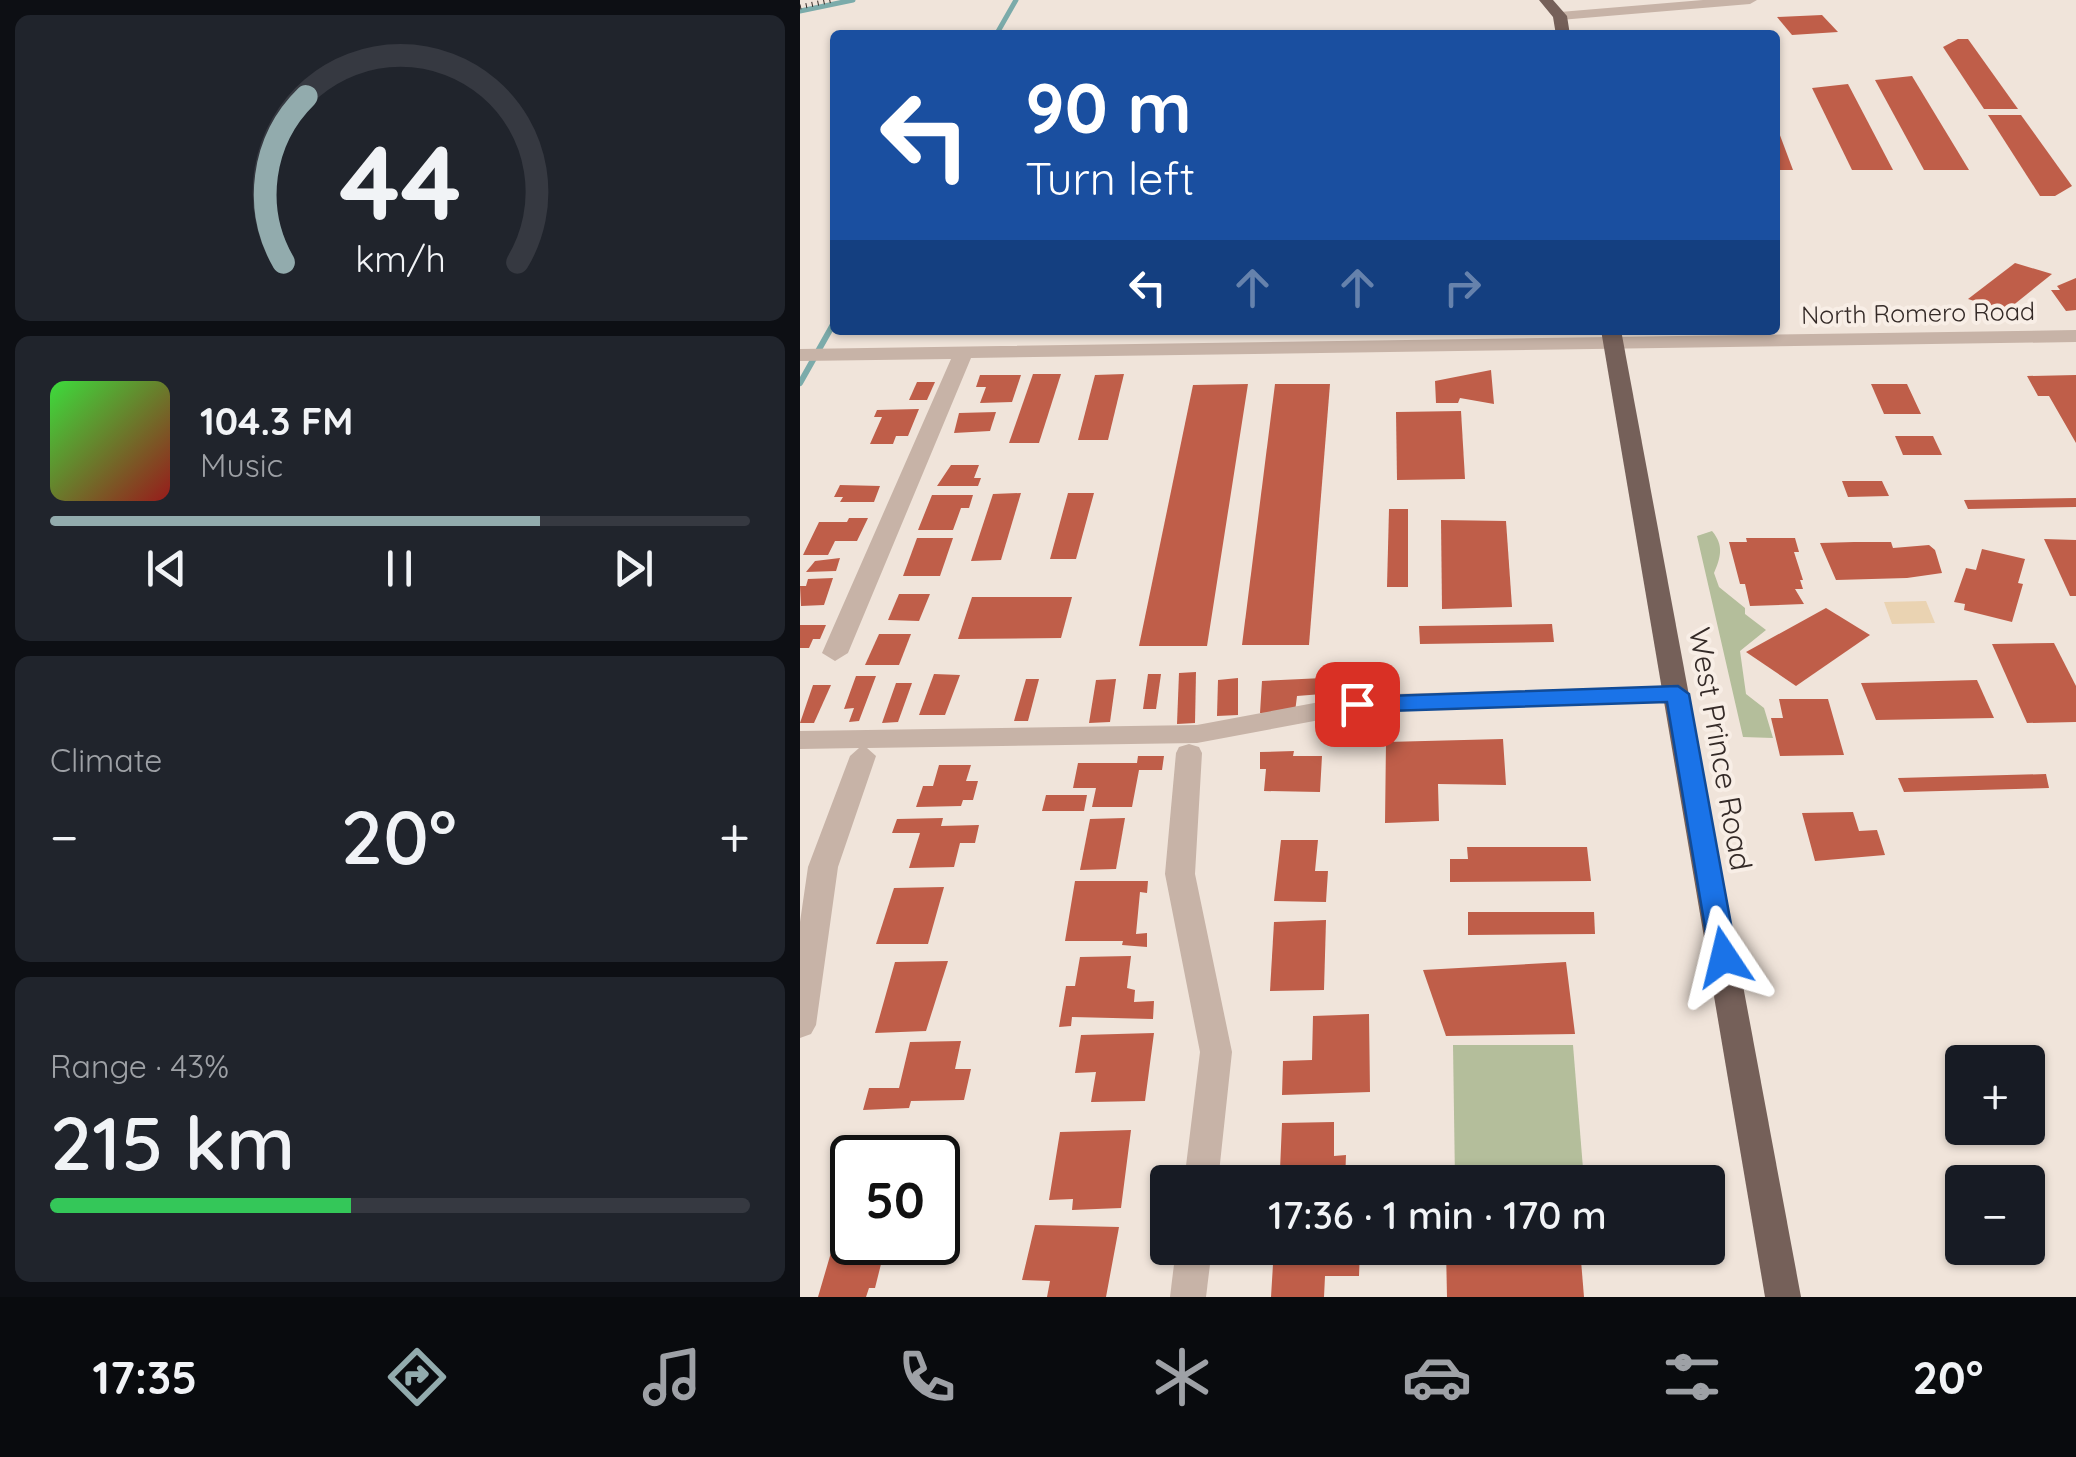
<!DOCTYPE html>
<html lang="en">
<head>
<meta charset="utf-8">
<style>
  :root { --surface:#171b24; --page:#20242c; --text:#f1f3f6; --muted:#9ea1a6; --line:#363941; --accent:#92abad }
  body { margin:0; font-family:Quicksand,sans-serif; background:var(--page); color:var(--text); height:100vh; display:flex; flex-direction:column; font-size:38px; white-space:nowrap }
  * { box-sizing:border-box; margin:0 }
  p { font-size:32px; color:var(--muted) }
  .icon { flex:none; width:55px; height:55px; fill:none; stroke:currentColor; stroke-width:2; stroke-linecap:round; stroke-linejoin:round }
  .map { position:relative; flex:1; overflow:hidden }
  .sheet { display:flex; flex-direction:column; gap:15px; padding:15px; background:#0d0f14; width:800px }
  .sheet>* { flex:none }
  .top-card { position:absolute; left:30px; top:30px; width:950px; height:305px; border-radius:10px; box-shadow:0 2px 8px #0004; background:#1a4fa0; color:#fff; overflow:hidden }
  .fabs { position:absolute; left:1145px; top:1045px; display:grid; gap:20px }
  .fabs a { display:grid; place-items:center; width:100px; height:100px; border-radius:10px; background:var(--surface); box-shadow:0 2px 8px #0004; font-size:50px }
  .speed { position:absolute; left:30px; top:1135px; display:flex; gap:20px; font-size:50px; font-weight:700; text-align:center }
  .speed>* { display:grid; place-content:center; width:130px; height:130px; border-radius:50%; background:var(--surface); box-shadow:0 2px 8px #0004; line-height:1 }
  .speed .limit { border:5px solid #111; border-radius:15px; background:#fff; color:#111 }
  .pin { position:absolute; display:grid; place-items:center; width:85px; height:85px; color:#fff; margin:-42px; border-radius:20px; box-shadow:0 5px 15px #0006 }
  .me { position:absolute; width:110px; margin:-55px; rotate:350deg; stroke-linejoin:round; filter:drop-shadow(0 0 8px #0008) }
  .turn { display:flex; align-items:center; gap:35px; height:210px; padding:0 30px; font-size:45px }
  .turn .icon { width:130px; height:130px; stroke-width:2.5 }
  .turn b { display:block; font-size:70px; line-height:85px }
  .lanes { display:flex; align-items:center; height:95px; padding:0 30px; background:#0003; justify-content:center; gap:50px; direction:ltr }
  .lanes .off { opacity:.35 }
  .big { font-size:75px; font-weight:600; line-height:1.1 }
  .sheet .widget { flex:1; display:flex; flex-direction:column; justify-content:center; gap:15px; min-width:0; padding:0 35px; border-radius:15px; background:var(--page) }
  .sheet .dial { align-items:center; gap:0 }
  .dial svg { height:260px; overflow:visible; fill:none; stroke:var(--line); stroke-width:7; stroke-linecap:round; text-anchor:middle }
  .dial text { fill:var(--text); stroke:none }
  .song { display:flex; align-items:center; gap:30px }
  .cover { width:120px; height:120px; border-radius:15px; background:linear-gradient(135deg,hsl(120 70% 55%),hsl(0 70% 35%)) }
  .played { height:10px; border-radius:5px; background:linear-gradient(90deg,var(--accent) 70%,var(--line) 70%) }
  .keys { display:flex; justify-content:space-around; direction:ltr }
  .heat { display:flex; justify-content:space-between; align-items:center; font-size:55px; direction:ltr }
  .charge { height:15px; border-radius:8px; background:linear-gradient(90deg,#34c759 43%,var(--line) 0) }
  .trip { position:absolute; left:350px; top:1165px; width:575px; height:100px; border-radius:10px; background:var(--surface); box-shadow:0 2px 8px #0004; font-weight:600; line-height:100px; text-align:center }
  .tabs { display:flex; height:160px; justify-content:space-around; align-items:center; background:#090b0e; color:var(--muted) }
  .tabs .icon { width:70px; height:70px }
  .tabs .selected { color:var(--accent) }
  .tabs b { font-size:45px; color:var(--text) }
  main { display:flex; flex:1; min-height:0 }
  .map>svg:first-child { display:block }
</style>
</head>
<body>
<main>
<section class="sheet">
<div class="widget dial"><svg viewBox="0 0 100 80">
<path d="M14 69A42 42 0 1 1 86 69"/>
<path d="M14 69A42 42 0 0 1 21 18" stroke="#92abad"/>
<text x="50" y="56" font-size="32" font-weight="700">44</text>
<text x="50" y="72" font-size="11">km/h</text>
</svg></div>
<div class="widget">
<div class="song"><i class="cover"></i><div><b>104.3 FM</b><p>Music</p></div></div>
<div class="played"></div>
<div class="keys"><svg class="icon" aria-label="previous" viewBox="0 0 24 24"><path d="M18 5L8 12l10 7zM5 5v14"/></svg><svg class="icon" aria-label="pause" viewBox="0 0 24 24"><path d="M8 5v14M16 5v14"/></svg><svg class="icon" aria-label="next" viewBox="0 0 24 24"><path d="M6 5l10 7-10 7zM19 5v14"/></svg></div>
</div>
<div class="widget"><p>Climate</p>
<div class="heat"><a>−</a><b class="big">20°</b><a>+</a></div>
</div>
<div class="widget"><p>Range · 43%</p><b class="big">215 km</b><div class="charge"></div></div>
</section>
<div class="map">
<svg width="1276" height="1297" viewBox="0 0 1276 1297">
  <rect width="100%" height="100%" fill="#f0e4da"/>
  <!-- green -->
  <g fill="#b4be9b">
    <path d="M912,531C924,545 921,557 914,573L919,587L945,608V614L966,630L940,651L946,694L964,708L973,738L943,737L897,536Z"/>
    <path d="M653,1045H773L784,1181H655Z"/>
  </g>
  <!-- sand -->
  <path fill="#ead3b2" d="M1126,601L1135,623L1092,624L1084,602Z"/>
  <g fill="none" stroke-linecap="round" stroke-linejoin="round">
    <!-- stream-far1 -->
    <g stroke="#7babaa" stroke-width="5">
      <path d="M0,11L53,0"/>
      <path d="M196,35L216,0"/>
    </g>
    <!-- stream -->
    <path stroke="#7babaa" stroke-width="6" d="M0,383L35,321"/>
  </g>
  <!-- building -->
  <g fill="#bf5e49">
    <path d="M1022,15L1038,32L992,35L977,17Z"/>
    <path d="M1158,39H1168L1218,109H1184L1143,47Z"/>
    <path d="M1112,76L1169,170H1124L1075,80Z"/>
    <path d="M1048,84L1093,170H1052L1012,88Z"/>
    <path d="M1188,115H1221L1272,186L1255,196H1240Z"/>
    <path d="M975,122L993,170H975Z"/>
    <path d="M1215,263L1252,274L1206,311L1168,299Z"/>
    <path d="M1276,278V310L1266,311L1251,290H1260L1257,286Z"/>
    <path d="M691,370L694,404L660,398L658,403H636L635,381Z"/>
    <path d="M233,374H261L239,443H209Z"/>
    <path d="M324,374L308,440H278L295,375Z"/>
    <path d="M180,375H221L212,402L180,403L186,387H176Z"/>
    <path d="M1276,375V443L1249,396H1238L1227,376Z"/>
    <path d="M117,382H135L127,400H109Z"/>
    <path d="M448,384L407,646H339L393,385Z"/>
    <path d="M475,384H530L509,645H442Z"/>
    <path d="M1071,384H1107L1121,414H1084Z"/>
    <path d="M119,409L108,436H96L93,444H70L82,417H74L77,410Z"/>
    <path d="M661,411L665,479L597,480L596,412Z"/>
    <path d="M196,412L190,431L154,433L159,413Z"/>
    <path d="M1095,436H1133L1142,455H1103Z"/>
    <path d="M151,465H179L174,478H181L178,486H137Z"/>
    <path d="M1042,481H1082L1089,496L1048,497Z"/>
    <path d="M40,485L80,486L74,502H40L43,497H34Z"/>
    <path d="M221,493L201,560L171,561L193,494Z"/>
    <path d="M268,493H294L276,559H250Z"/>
    <path d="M132,495H173L169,508H161L153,530H118Z"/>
    <path d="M1276,498V507L1168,509L1164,500Z"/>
    <path d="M589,509H608V587H587Z"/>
    <path d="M49,518H68L57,541H35L28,555H3L19,522H47Z"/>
    <path d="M641,520L706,521L712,607L642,609Z"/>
    <path d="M117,538H153L140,576H103Z"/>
    <path d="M946,538H995L999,552H994L1003,580H1000L1003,589H995L1004,604L950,606L945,584H940L929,542H947Z"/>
    <path d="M1244,539L1276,540V596H1270Z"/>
    <path d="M1054,542H1091L1093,548L1129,545L1135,550L1142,573L1107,578L1036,580L1020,543Z"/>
    <path d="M1182,549L1225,559L1218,583L1223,584L1212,622L1164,610L1165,604L1154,602L1166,568L1176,570Z"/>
    <path d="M40,558L36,571L6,572L15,561Z"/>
    <path d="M33,578L24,605L1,606L0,586H6L8,579Z"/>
    <path d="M99,594H130L119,621L88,620Z"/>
    <path d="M172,597H272L261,638L158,639Z"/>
    <path d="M1026,608L1070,635L996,686L946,652Z"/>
    <path d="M752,624L754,642L620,644L619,626Z"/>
    <path d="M0,625H26L20,639H13L9,648H0Z"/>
    <path d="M79,634H111L99,665H65Z"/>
    <path d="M1254,643L1276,686V722L1227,723L1192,644Z"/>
    <path d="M396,672L395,723L377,724L379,673Z"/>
    <path d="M134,674L160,675L145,715H119Z"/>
    <path d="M348,674H361L356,709H343Z"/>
    <path d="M56,676H76L59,721L49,722L54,708L44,709Z"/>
    <path d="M438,678V715L417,716L418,680Z"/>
    <path d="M523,678L522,694L497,696L495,712L460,713L462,681Z"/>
    <path d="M226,679H239L228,721H214Z"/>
    <path d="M316,679L310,722L289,723L296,680Z"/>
    <path d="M1177,680L1194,718L1076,720L1061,683Z"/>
    <path d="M96,683H112L98,722L82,723Z"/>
    <path d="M13,685H31L14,723H0Z"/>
    <path d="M979,699H1028L1044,755L980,756L971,718H983Z"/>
    <path d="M703,739L706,785L638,784L639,821L585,823L586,742Z"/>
    <path d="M494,751L493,756H522L520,792L464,791L466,769H460V752Z"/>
    <path d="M338,756H364L362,770H339L332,807H292L296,788H273L278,763H337Z"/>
    <path d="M139,765H171L166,781H178L173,800H163L161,806L116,807L123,786H133Z"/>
    <path d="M1246,774L1249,788L1104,792L1098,778Z"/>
    <path d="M246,795H287L284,811H242Z"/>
    <path d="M1053,812L1059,831L1077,830L1085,855L1015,861L1002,813Z"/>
    <path d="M143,818L141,826L179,825L175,843H160L154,867L109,868L120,833H92L97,819Z"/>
    <path d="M325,818L316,869L280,870L290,819Z"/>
    <path d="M481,840H518L515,871H528L526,902L474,901Z"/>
    <path d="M667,847H787L791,881L650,882V859H668Z"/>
    <path d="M275,881H348L347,893L340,892L336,934L347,933V947L322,945L323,941H265Z"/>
    <path d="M144,887L128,944H76L94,888Z"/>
    <path d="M668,912H794L795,934L668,935Z"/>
    <path d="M526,920L524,990L470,991L474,922Z"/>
    <path d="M331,956L327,988L335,990L334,1002L354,1001L353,1019L272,1017L271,1026L259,1027L266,986H275L280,957Z"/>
    <path d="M148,961L126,1031L75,1033L95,962Z"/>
    <path d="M766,962L775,1034L646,1036L623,970Z"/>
    <path d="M569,1014L570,1092L482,1095L483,1061L512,1060L513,1016Z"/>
    <path d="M354,1033L345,1101L291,1102L296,1072L275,1073L281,1035Z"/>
    <path d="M161,1041L155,1069H171L164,1100L111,1101L109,1108L63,1110L69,1088H99L110,1042Z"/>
    <path d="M534,1122V1156L546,1155L545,1182H472L473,1170H480L482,1123Z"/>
    <path d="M331,1130L321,1208L272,1210L273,1199L249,1200L260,1132Z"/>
    <path d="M63,1137H102L96,1158H56Z"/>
    <path d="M52,1173V1224H36Z"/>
    <path d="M235,1225L319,1227L306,1297H247L250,1281L222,1280Z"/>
    <path d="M35,1239L74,1242L69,1260H82L75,1288H69L66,1297H18Z"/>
    <path d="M474,1248H560L559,1276H525L524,1297H471Z"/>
    <path d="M646,1248H780L784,1297H647Z"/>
  </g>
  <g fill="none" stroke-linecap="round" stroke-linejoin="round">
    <!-- minor -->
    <g fill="#c7b3a7" fill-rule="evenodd">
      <path d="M903,0H957L950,4L760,20L753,16L760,12Z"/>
      <path d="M1276,330V342L171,358L48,653L35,661L22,653L151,359L0,361V349Z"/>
      <path d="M877,686L890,694L886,700L557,713L397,743L67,748L76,756L38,867L16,1025L11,1034L0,1038V922L8,867L50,756L59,748L0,749V731L397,725L557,695Z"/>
      <path d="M389,744L399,747L402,753L395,874L432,1052L418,1182H384L400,1052L365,874L376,753L379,747Z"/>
      <path d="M376,1248H412L406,1297H370Z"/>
    </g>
    <!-- major -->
    <g fill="#756059" fill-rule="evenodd">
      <path d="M739,0H753L767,16L770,35H756L753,17Z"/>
      <path d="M801,330H821L1001,1297H965Z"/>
    </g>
    <!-- rail -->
    <path stroke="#342a27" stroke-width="5" stroke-dasharray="1 5" stroke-linecap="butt" d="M0,7L33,0"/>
  </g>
  <!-- route -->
  <path fill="#1a73e8" stroke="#114b97" stroke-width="2.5" d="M878,686L889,694L937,957L933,965L924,968L914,965L910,957L867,702L557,712L545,704L557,697Z"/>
  <g text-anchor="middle" stroke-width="8" stroke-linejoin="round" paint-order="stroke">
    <!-- far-street labels -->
    <g font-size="25" fill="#342a27" stroke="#f8eee6">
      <text transform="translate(1118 313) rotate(-1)" y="9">North Romero Road</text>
    </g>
    <!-- street labels -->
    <g font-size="30" fill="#342a27" stroke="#f8eee6">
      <text transform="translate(920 749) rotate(80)" y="10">West Prince Road</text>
    </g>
  </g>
</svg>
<div class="fabs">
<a>+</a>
<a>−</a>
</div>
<div class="speed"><div class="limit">50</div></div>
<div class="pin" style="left:557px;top:704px;background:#d93025"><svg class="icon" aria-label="arrive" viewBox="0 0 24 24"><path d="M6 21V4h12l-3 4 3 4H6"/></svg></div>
<svg class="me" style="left:924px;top:957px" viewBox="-20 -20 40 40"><path d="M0-17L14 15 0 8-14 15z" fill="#1a73e8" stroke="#fff" stroke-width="4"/></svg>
<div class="trip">17:36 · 1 min · 170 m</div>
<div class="top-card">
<div class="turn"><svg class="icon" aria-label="left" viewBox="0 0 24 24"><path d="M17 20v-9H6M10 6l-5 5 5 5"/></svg><div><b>90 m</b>Turn left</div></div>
<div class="lanes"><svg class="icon" aria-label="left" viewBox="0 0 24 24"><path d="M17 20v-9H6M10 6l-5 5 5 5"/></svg><svg class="icon off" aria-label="ahead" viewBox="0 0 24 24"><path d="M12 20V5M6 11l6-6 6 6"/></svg><svg class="icon off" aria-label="ahead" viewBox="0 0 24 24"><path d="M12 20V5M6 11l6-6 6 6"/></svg><svg class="icon off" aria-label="right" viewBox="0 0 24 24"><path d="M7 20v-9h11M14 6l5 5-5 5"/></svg></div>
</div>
</div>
</main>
<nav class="tabs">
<b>17:35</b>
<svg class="icon selected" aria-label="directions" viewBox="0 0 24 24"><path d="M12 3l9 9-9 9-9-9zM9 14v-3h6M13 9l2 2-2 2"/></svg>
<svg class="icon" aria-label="music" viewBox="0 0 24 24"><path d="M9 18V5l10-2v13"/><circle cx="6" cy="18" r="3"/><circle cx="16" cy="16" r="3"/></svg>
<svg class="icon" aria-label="phone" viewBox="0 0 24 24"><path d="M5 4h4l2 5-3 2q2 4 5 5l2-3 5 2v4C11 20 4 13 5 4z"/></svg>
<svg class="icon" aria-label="climate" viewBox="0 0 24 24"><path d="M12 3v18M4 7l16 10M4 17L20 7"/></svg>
<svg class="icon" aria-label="car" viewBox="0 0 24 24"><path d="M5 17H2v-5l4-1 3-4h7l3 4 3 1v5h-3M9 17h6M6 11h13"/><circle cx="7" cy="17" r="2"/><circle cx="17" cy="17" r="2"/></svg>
<svg class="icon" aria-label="filters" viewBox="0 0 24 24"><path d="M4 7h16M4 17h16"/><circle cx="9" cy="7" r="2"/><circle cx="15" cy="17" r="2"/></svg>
<b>20°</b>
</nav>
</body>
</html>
